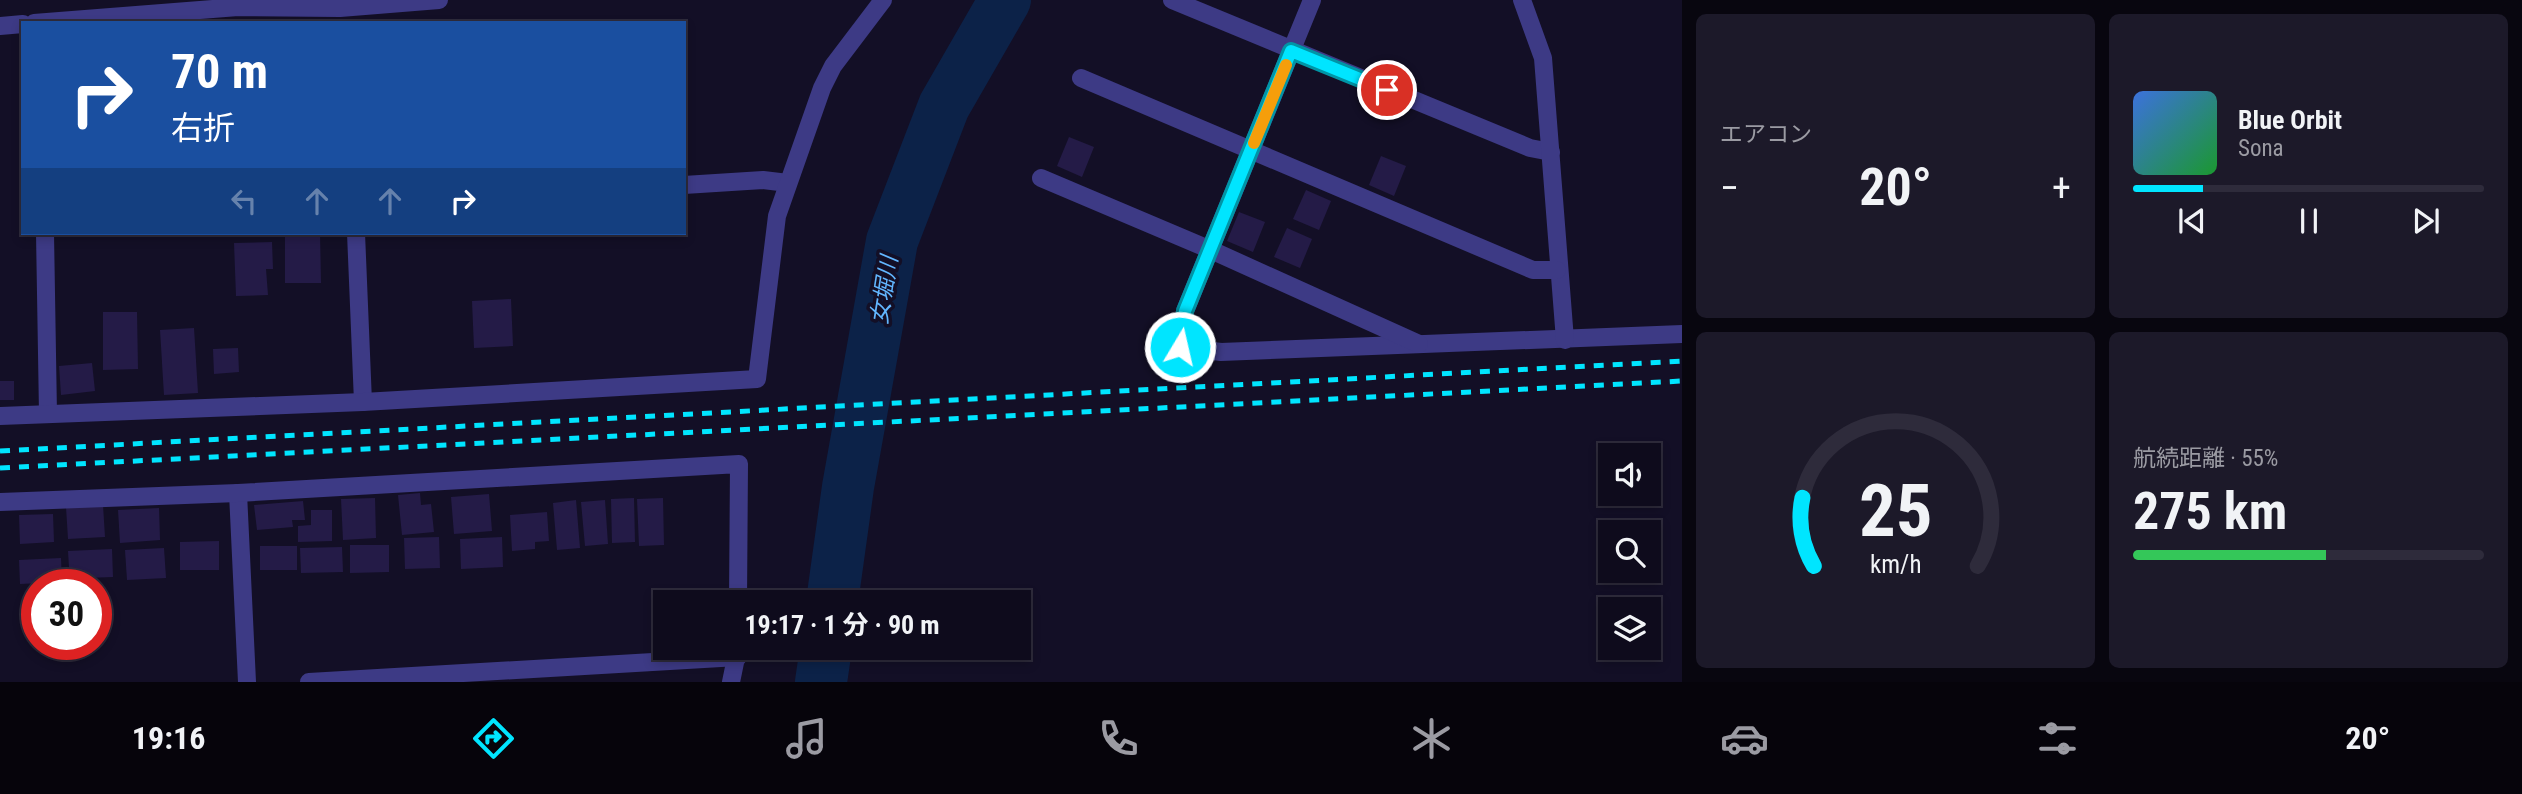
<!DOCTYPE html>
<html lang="ja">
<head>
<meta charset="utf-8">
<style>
  :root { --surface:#0e0b1c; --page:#1c1929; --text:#f1f3f6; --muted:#9b9ba3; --line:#2e2b3b; --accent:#00e5ff }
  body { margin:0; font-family:"Roboto Condensed","Noto Sans JP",sans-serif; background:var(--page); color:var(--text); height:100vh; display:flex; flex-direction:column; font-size:26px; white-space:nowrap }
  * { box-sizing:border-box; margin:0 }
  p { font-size:23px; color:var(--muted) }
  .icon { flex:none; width:38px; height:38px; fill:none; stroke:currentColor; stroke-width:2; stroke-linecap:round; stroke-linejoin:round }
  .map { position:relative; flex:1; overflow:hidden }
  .side { display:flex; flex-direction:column; gap:14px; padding:14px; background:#08060f; width:840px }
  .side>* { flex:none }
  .top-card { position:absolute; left:21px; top:21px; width:665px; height:214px; border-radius:0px; box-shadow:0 4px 10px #0003,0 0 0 2px var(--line); background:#1a4fa0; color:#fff; overflow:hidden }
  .fabs { position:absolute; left:1598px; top:443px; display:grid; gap:14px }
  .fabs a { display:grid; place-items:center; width:63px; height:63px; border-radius:0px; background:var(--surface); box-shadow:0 4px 10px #0003,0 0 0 2px var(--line); font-size:35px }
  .speed { position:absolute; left:21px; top:569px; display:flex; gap:14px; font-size:35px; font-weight:700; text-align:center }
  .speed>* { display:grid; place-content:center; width:91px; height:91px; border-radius:50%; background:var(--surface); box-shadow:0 4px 10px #0003,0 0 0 2px var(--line); line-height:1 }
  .speed .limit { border:10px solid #d22; background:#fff; color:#111 }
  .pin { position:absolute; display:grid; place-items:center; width:60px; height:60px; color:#fff; margin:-30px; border:4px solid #fff; border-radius:50%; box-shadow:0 2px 7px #0007 }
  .me { position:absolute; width:77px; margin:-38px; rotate:9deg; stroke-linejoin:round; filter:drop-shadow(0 0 5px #0008) }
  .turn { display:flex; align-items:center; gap:24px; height:147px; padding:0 35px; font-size:32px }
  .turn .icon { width:91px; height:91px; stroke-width:2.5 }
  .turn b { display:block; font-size:49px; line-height:60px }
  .lanes { display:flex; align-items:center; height:66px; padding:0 35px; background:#0003; justify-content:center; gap:35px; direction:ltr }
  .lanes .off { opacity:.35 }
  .big { font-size:52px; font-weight:700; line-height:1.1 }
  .side .widget { flex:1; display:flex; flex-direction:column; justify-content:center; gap:10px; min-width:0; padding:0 24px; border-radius:10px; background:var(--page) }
  .side .dial { align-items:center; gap:0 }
  .dial svg { height:182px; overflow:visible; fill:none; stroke:var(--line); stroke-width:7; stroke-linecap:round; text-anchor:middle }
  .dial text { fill:var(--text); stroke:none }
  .song { display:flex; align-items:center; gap:21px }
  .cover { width:84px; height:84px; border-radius:10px; background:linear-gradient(135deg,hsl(220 70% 55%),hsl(130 70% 35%)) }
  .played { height:7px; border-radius:4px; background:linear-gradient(90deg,var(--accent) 20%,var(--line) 20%) }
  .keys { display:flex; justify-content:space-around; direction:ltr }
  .heat { display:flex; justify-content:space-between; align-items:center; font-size:38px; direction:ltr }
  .charge { height:10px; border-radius:5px; background:linear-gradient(90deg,#34c759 55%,var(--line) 0) }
  .side .tiles { flex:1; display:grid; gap:14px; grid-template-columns:repeat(2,1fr) }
  .trip { position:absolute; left:653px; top:590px; width:378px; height:70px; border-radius:0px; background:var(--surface); box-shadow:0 4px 10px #0003,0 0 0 2px var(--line); font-weight:700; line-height:70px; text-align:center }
  .tabs { display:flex; height:112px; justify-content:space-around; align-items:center; background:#06040b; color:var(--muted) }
  .tabs .icon { width:49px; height:49px }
  .tabs .active { color:var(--accent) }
  .tabs b { font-size:32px; color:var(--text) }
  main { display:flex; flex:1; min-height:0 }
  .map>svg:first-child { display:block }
</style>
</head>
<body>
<main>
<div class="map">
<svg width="1682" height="682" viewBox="0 0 1682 682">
  <rect width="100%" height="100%" fill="#130f26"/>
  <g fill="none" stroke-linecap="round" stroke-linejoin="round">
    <!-- river -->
    <g stroke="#0c2248" stroke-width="52">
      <path d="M832,602L848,487L892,241L944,106L1005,0"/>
      <path d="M821,682L826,648"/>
    </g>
  </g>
  <!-- building -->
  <g fill="#241b47">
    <path d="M1069,137L1094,147L1082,177L1057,166Z"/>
    <path d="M1381,156L1406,166L1394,196L1369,185Z"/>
    <path d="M1306,190L1331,201L1319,230L1293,219Z"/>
    <path d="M1239,212L1265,222L1253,252L1227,241Z"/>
    <path d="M1287,228L1312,239L1300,268L1274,257Z"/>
    <path d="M285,233H320L321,283H285Z"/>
    <path d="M272,242L273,269H266L268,295L236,296L234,243Z"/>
    <path d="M511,299L513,346L474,348L472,301Z"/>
    <path d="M103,312H137L138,369L103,370Z"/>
    <path d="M194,328L198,393L164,395L160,330Z"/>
    <path d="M238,348L239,372L214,374L213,349Z"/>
    <path d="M92,363L95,391L61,395L59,366Z"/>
    <rect x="0" y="381" width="14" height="19"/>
    <path d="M420,493L421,505L431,504L434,532L402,535L398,495Z"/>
    <path d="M489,494L492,531L454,534L451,497Z"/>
    <path d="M375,498L376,538L343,540L341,499Z"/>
    <path d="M634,498L635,542L612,543L611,499Z"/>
    <path d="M663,498L664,545L639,546L637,499Z"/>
    <path d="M576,500L580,548L557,550L553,503Z"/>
    <path d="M605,500L608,544L585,546L581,502Z"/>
    <path d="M303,501L305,520H292L293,527L257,530L254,505Z"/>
    <path d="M103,505L105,537L68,539L66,507Z"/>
    <path d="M159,508L160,540L120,543L118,510Z"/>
    <path d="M311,510H332V541L298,542V526L311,525Z"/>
    <path d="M547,512L549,541L535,542V549L512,551L510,515Z"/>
    <path d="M53,514L54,542L20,544L19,515Z"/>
    <path d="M439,537L440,568L405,569L404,538Z"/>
    <path d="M502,537L503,567L461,569L460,539Z"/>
    <path d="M219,541V570H180V542Z"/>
    <path d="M350,545H389V572L350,573Z"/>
    <rect x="260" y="546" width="37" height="24"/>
    <path d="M342,547L343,572L301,573L300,548Z"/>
    <path d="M164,548L166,578L127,580L125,550Z"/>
    <path d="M112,549L113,577L86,578V583L70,584L68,551Z"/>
    <path d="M61,558L62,582L20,584L19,560Z"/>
  </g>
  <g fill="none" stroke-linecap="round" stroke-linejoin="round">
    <!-- minor -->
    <g stroke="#3d3a85" stroke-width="18">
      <path d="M1172,0L1530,148L1551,152"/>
      <path d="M1312,0L1185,311L1180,347L1221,352L1682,334"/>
      <path d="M1522,0L1543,58L1565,340"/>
      <path d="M34,23L238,7L340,8L439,0"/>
      <path d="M0,26L23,24"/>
      <path d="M1081,78L1533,270H1557"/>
      <path d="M1041,178L1211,250L1419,344"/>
      <path d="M684,185L763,180L788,183"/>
      <path d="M45,233L48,414"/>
      <path d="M356,233L363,402"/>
      <path d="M0,416L363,402L757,379L777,216L822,88L833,66L883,0"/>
      <path d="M238,493L247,682"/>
      <path d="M0,502L238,493L739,464L738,602"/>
      <path d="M309,682L738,657"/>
      <path d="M731,682L738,648"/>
    </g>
    <!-- rail -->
    <g stroke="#00e5ff" stroke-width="5" stroke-dasharray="10 9" stroke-linecap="butt">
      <path d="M0,451L1682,361"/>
      <path d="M0,468L1682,381"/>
    </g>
  </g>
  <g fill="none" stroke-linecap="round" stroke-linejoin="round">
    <defs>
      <path id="route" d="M1180,347L1185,311L1291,51L1387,90"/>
    </defs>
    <!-- route casing -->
    <use href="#route" stroke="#0095a6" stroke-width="18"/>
    <!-- route -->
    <use href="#route" stroke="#00e5ff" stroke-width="12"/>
    <!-- slow -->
    <path stroke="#f59e0b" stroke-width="12" d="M1254,143L1286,65"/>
  </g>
  <g text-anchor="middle" stroke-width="7" stroke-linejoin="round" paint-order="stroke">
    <!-- water labels -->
    <g font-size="23" font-style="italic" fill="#62b6ff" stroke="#130f26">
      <text transform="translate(884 290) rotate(-81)" y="8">女堀川</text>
    </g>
  </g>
</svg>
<div class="fabs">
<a><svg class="icon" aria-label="sound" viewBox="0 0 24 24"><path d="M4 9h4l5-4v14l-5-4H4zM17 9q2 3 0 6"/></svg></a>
<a><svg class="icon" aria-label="search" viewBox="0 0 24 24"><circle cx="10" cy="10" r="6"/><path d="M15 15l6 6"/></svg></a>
<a><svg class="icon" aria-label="layers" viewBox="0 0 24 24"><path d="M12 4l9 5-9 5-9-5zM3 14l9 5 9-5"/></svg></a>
</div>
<div class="speed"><div class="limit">30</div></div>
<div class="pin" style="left:1387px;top:90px;background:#d93025"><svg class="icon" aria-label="arrive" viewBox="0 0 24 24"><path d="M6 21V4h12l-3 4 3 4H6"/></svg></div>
<svg class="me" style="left:1180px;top:347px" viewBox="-20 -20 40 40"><circle r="17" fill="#00e5ff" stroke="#fff" stroke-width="3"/><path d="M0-11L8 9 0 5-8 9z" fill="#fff"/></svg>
<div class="trip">19:17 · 1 分 · 90 m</div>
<div class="top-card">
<div class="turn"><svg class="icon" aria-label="right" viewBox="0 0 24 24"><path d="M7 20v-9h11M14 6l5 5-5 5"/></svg><div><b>70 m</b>右折</div></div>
<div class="lanes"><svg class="icon off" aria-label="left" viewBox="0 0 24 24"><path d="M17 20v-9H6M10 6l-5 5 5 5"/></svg><svg class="icon off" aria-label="ahead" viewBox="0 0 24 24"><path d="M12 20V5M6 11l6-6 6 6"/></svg><svg class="icon off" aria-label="ahead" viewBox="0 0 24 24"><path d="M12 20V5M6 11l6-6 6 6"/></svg><svg class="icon" aria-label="right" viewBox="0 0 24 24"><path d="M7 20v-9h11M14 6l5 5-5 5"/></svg></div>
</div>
</div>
<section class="side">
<div class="tiles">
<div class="widget"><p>エアコン</p>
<div class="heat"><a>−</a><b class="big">20°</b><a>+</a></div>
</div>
<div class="widget">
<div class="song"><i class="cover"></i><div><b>Blue Orbit</b><p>Sona</p></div></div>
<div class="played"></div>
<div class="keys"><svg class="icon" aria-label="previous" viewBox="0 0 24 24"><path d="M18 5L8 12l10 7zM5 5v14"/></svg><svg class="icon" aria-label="pause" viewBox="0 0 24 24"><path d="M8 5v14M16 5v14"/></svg><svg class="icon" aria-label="next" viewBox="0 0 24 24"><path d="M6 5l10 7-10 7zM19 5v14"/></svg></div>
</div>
<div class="widget dial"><svg viewBox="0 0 100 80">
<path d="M14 69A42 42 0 1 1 86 69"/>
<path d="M14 69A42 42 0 0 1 9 39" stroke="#00e5ff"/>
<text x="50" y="56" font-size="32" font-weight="700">25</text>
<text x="50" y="72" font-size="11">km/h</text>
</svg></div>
<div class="widget"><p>航続距離 · 55%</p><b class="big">275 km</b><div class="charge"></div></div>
</div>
</section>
</main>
<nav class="tabs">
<b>19:16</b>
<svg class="icon active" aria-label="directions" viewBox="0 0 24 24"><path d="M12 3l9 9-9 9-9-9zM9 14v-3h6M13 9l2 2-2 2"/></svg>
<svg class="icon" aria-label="music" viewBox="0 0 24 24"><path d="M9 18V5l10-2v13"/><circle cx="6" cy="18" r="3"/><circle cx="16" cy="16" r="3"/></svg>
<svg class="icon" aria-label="phone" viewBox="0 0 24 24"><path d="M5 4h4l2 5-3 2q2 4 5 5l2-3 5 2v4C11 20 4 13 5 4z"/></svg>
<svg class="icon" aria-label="climate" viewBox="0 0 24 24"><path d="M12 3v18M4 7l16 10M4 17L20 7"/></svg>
<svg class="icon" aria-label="car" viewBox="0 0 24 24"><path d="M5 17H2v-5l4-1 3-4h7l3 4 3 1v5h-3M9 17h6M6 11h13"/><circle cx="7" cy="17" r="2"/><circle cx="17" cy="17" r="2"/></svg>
<svg class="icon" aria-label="filters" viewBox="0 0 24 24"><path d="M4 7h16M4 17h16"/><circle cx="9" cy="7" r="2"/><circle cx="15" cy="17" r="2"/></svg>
<b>20°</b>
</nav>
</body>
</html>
